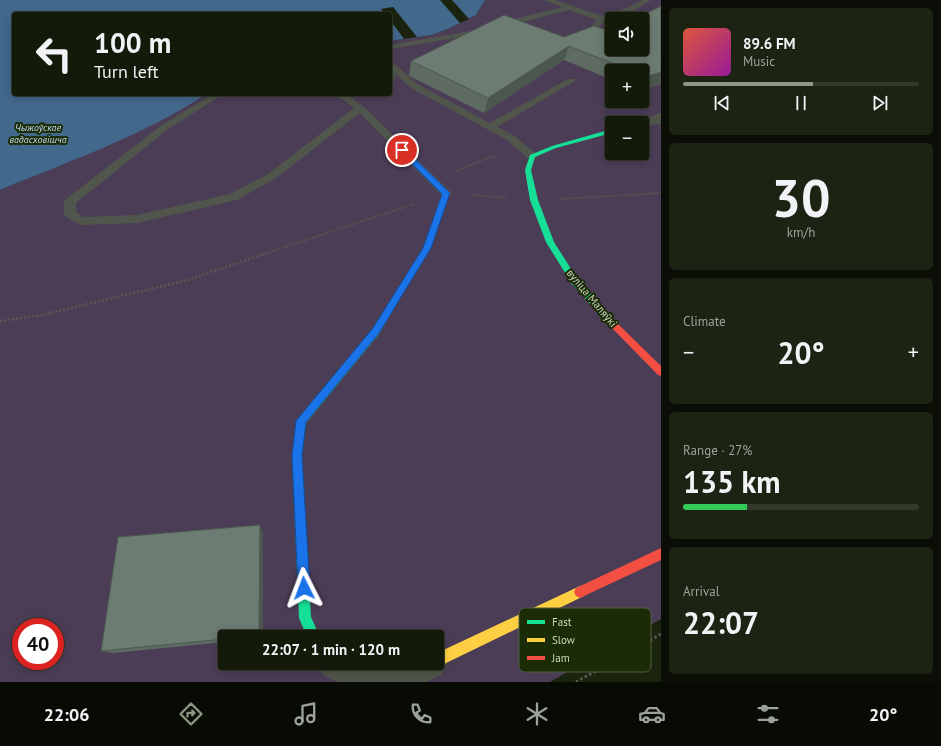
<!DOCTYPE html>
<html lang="en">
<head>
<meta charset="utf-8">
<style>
  :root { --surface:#141a0a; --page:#1d2313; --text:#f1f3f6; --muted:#9da19c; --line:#33382b; --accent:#8d9882 }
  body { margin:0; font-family:"PT Sans",sans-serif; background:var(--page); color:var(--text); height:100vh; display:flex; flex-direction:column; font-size:15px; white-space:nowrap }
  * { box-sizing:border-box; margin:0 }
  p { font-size:13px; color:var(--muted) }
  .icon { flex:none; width:22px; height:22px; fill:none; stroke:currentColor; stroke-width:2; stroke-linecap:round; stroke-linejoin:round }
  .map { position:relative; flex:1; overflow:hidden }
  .drawer { display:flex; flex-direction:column; gap:8px; padding:8px; background:#0b0e06; width:280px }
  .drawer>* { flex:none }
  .guide { position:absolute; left:12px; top:12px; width:380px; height:84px; border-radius:4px; box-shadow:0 2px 10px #0003,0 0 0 1px var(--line); background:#141a0a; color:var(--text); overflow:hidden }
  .controls { position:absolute; left:605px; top:12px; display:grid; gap:8px }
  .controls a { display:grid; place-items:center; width:44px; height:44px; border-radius:4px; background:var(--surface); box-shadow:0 2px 10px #0003,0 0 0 1px var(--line); font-size:20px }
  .speed { position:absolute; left:12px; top:618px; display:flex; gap:8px; font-size:20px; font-weight:700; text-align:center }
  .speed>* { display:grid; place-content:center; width:52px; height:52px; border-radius:50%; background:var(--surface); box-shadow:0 2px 10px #0003,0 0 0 1px var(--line); line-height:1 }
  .speed .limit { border:6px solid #d22; background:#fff; color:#111 }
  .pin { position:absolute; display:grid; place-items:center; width:34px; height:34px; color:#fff; margin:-17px; border:2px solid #fff; border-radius:50%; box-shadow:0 1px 4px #0007 }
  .me { position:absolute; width:44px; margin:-22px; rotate:357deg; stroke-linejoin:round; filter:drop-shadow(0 0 3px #0008) }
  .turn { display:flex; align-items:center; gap:14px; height:84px; padding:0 16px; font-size:18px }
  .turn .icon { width:52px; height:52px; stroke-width:2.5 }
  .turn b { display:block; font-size:28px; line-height:34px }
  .big { font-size:30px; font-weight:700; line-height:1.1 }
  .drawer .widget { flex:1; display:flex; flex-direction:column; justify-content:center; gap:6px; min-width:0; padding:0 14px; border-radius:6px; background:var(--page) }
  .drawer .dial { align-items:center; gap:0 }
  .dial b { font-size:52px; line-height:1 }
  .song { display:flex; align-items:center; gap:12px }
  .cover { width:48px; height:48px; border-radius:6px; background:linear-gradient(135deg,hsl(10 70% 55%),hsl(300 70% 35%)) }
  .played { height:4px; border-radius:2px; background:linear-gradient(90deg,var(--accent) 55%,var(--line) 55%) }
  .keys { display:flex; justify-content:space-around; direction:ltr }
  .heat { display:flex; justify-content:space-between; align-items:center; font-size:22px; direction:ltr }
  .charge { height:6px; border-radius:3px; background:linear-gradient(90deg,#34c759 27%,var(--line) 0) }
  .trip { position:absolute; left:218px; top:630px; width:226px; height:40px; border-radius:4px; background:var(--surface); box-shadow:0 2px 10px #0003,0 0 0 1px var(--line); font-weight:700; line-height:40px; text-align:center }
  .tabs { display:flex; height:64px; justify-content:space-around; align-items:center; background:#080a04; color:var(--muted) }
  .tabs .icon { width:28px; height:28px }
  .tabs .current { color:var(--accent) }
  .tabs b { font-size:18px; color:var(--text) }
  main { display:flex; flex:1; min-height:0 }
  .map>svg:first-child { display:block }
</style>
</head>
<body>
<main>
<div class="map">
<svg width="661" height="682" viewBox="0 0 661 682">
  <rect width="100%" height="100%" fill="#1a230e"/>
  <!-- green -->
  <path fill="#4b3d56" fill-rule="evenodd" d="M485,0H661V619L550,682H0V190L130,135L167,117L206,94H390V41L432,35L448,29L476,15ZM612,19H642V49H612ZM612,71H642V101H612ZM612,123H642V153H612ZM21,627H55V661H21ZM225,637H437V663H225Z"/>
  <!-- water -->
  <path fill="#42688c" d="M0,0H485L476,15L448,29L432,35L390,41V14H14V94H206C143,136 69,161 0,190Z"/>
  <!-- pier -->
  <g fill="#1a230e">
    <path d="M440,0H452L469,19L460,23Z"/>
    <path d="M393,7L417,37L404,39L390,20V14H385L381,9Z"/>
  </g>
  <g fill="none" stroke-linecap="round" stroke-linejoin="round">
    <!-- path-far2 -->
    <g stroke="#565a4f" stroke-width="2" stroke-dasharray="1.5 1.5" stroke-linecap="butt">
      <path d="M456,171L490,157H498"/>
      <path d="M472,195L507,198"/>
      <path d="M561,199L661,193"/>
      <path d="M261,255L414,204"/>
    </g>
    <!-- path-far1 -->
    <path stroke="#565a4f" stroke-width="2.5" stroke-dasharray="2 2" stroke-linecap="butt" d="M0,321L42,315L188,280L264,254"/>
    <!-- path -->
    <path stroke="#565a4f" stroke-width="3" stroke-dasharray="2.5 2.5" stroke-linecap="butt" d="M576,682L661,634"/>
    <!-- lane -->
    <g fill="#51564c" fill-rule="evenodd">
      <path d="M544,0H555L602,16L626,8L642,0H651L632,12L609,19L612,21L611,23L603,22L599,27L605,39L601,41L597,39L591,27L597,20L569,10L503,27L499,25L500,23L562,7Z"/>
      <path d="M483,29L487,31L486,33L390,49V45Z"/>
      <path d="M390,61L393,62L417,84L490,123L568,79H574L575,81L497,127L515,136L536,154L537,156L536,158H528L507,140L411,88L390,69Z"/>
      <path d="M213,94H224L168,129L76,203V212L83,217L137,215L230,194L268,174L354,108L335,94H346L363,106L452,193L450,196H442L360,113L276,178L237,200L137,223L81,225L66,217L64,214V202L66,199L162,125Z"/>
    </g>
    <!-- street -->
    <g fill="#51564c" fill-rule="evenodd">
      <path d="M661,113V123L642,128V123H634L637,120Z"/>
      <path d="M437,650L442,652L447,663L442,674L426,682H337L322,674L317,663H367L381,670L396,663H437Z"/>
    </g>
    <!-- fast -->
    <g fill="#16e098" fill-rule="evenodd">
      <path d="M612,129V133L556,148L535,157L531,170L538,200L554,242L578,280L616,322L617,324L616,326H610L572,284L546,242L530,200L525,170L530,155L552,146Z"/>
      <path d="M398,292L402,295L379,334L306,423L302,456L311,617L320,637H307L299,618L292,456L296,421L373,328L395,293Z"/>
    </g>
    <!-- slow -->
    <path fill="#ffcf43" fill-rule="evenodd" d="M580,586L584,588L586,592L584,596L442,665L437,667L432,665V663H437V653Z"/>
    <!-- jam -->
    <g fill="#f24e42" fill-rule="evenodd">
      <path d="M443,191H449L450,193L431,248L401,297H395L394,295L395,293L423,248Z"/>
      <path d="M613,320L616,322L661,366V376L658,375L610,326L609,324L610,322Z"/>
      <path d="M661,548V560L584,596L580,598L576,596L574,592L576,588Z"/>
    </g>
  </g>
  <!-- wall -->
  <g fill="#5d6b62">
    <path d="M594,26L661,84L642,90V71H612V80L564,60L484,113L409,76L411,61L564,37Z"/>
    <path d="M263,533V637H225V642L113,653L101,651Z"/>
  </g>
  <!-- shaded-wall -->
  <g fill="#4c5750">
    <path d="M569,46L564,60L484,113L488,98Z"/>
    <path d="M396,70L395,81L390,83V73Z"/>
    <path d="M661,72V84L642,90V85L646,77Z"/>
    <path d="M260,525L263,533V637H261L259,635Z"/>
  </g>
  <!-- building -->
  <g fill="#6c7c72" stroke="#4c5750">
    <path d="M661,6V72L646,77L642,75V71H632L569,46L488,98L411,61L504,15L564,37L594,26L612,32V49H642V19H636Z"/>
    <path d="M390,67L396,70L390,73Z"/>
    <path d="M260,525L259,635L243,637H225V639L101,651L118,537Z"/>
  </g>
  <!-- route -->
  <path fill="#1a73e8" stroke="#114b97" d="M399,148H404L450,193L431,248L379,333L306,422L302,456L310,588L308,593L304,594L299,593L298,588L292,456L296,421L373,328L423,248L442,194L399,151Z"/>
  <g text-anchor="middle" stroke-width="4" stroke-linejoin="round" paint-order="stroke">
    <!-- far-water labels -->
    <g font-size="10" font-style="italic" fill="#c2daf4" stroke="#1b2b06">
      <text x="38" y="131">Чыжоўскае<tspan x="38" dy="12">вадасховішча</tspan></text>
    </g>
    <!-- street labels -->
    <g font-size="11" fill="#cbd7c1" stroke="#1b2b06">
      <text transform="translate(592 298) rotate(50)" y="4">вуліца Маляўкі</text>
    </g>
  </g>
  <!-- legend -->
  <rect x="519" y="608" width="132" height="64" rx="6" fill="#1b2b06" stroke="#505f3e" stroke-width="1"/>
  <rect x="527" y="620" width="18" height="4" fill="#16e098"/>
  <rect x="527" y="638" width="18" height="4" fill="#ffcf43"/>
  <rect x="527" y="656" width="18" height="4" fill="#f24e42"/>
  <g font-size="11" fill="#cbd7c1">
    <text x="552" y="626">Fast</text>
    <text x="552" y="644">Slow</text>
    <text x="552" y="662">Jam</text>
  </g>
</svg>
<div class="controls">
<a><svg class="icon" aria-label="sound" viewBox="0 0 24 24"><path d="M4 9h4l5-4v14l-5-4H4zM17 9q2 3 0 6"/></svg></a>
<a>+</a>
<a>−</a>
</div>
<div class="speed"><div class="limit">40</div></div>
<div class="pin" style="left:402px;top:150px;background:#d93025"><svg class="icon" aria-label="arrive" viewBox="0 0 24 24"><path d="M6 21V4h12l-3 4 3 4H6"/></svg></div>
<svg class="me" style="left:304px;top:588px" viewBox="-20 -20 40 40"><path d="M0-17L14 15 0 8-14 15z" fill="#1a73e8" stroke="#fff" stroke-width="4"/></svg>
<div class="trip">22:07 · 1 min · 120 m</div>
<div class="guide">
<div class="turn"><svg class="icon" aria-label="left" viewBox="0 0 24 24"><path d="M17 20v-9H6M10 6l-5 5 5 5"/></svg><div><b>100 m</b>Turn left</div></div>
</div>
</div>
<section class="drawer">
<div class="widget">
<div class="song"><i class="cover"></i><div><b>89.6 FM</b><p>Music</p></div></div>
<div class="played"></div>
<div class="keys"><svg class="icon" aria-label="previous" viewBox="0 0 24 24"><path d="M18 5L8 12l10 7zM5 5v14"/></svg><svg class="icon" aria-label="pause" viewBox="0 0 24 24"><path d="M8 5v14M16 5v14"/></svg><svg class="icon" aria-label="next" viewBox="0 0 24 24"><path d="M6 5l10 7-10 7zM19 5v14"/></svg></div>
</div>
<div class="widget dial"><b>30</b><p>km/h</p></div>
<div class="widget"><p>Climate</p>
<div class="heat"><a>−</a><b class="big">20°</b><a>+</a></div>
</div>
<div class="widget"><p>Range · 27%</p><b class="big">135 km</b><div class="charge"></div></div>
<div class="widget"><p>Arrival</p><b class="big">22:07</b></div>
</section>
</main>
<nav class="tabs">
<b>22:06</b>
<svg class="icon current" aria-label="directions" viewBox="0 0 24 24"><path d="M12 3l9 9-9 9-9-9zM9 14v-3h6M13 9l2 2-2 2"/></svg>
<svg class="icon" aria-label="music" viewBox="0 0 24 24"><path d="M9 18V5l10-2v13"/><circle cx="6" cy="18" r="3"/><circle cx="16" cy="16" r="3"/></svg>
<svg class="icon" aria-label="phone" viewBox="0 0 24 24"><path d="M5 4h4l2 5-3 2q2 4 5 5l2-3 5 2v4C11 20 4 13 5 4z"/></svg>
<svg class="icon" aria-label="climate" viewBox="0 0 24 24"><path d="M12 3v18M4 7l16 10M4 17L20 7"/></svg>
<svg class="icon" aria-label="car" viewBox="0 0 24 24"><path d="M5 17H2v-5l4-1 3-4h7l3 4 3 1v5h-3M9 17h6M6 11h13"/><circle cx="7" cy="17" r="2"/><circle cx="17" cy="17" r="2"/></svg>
<svg class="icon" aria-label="filters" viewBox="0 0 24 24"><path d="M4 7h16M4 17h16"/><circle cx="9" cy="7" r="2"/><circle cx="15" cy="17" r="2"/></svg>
<b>20°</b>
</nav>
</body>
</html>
